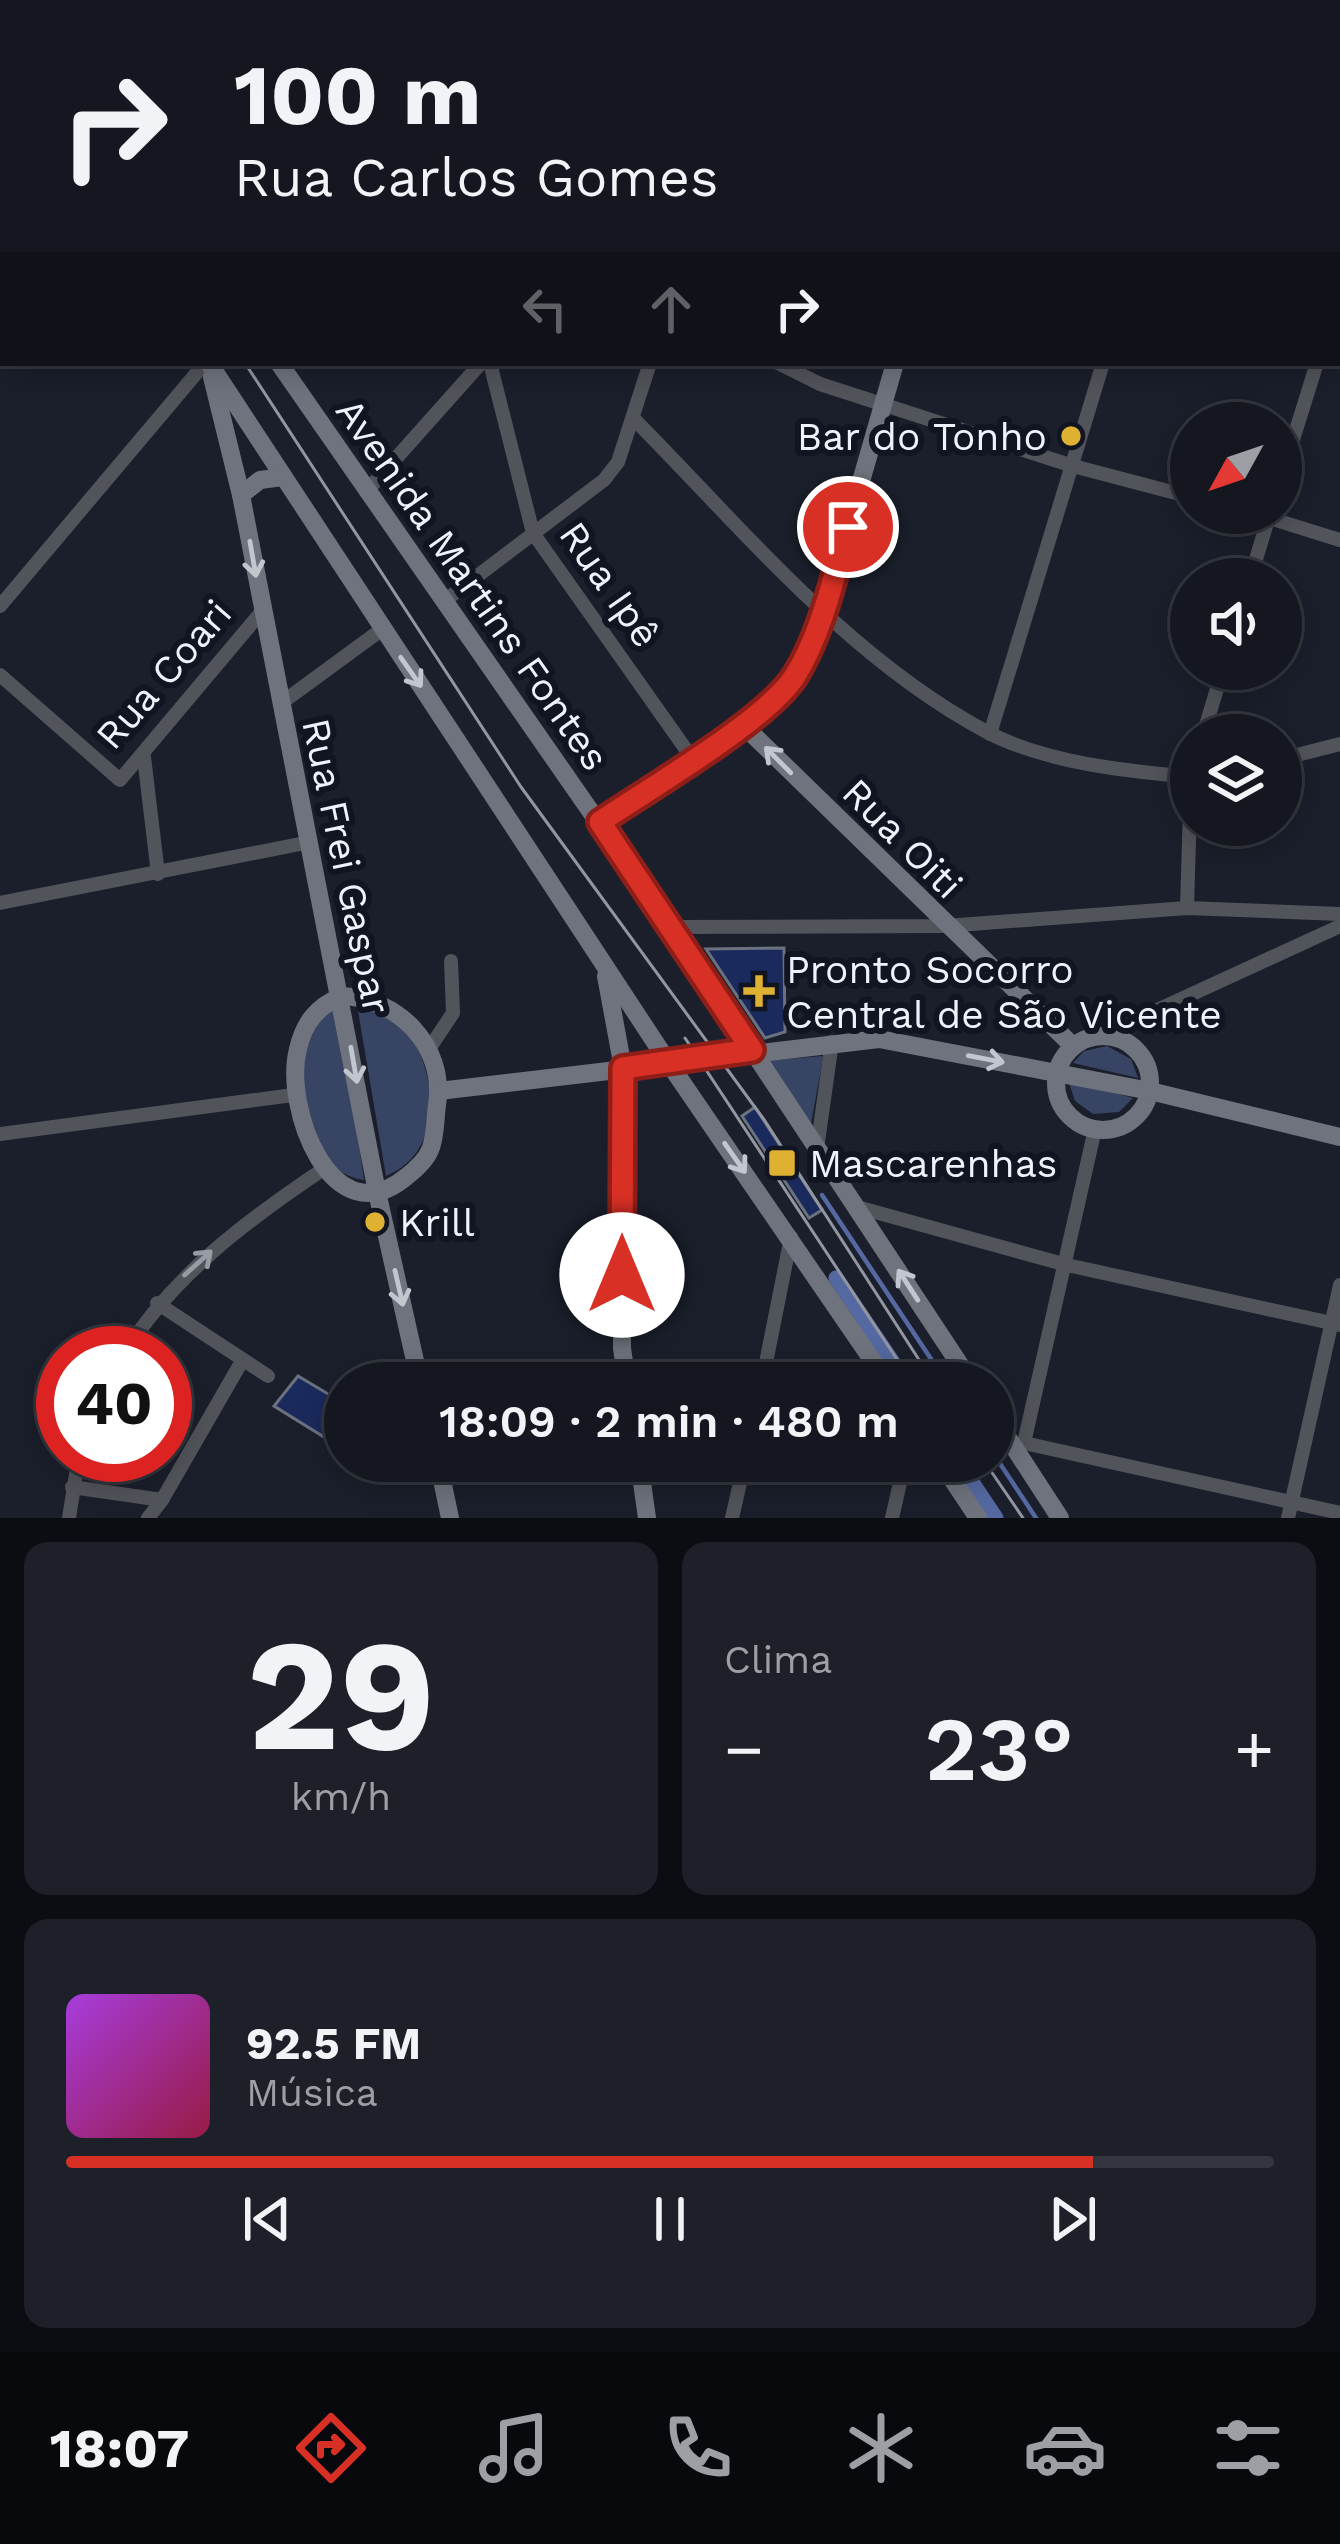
<!DOCTYPE html>
<html lang="pt">
<head>
<meta charset="utf-8">
<style>
  :root { --surface:#141720; --page:#1d2029; --text:#f1f3f6; --muted:#9d9fa5; --line:#33363e; --accent:#d93025 }
  body { margin:0; font-family:"Work Sans",sans-serif; background:var(--page); color:var(--text); height:100vh; display:flex; flex-direction:column; font-size:45px; white-space:nowrap }
  * { box-sizing:border-box; margin:0 }
  p { font-size:39px; color:var(--muted) }
  .icon { flex:none; width:66px; height:66px; fill:none; stroke:currentColor; stroke-width:2; stroke-linecap:round; stroke-linejoin:round }
  .map { position:relative; height:1518px; overflow:hidden }
  .panel { display:flex; flex-direction:column; gap:24px; padding:24px; background:#0b0d12; flex:1 }
  .panel>* { flex:none }
  .guide { position:absolute; left:0px; top:0px; width:1341px; height:366px; box-shadow:0 6px 30px #0003,0 0 0 3px var(--line); background:#141720; color:var(--text); overflow:hidden }
  .needle { width:78px; rotate:230deg }
  .controls { position:absolute; left:1170px; top:402px; display:grid; gap:24px }
  .controls a { display:grid; place-items:center; width:132px; height:132px; border-radius:50%; background:var(--surface); box-shadow:0 6px 30px #0003,0 0 0 3px var(--line); font-size:60px }
  .speed { position:absolute; left:36px; top:1326px; display:flex; gap:24px; font-size:60px; font-weight:700; text-align:center }
  .speed>* { display:grid; place-content:center; width:156px; height:156px; border-radius:50%; background:var(--surface); box-shadow:0 6px 30px #0003,0 0 0 3px var(--line); line-height:1 }
  .speed .limit { border:18px solid #d22; background:#fff; color:#111 }
  .pin { position:absolute; display:grid; place-items:center; width:102px; height:102px; color:#fff; margin:-51px; border:6px solid #fff; border-radius:50%; box-shadow:0 3px 12px #0007 }
  .me { position:absolute; width:132px; margin:-66px; rotate:0deg; stroke-linejoin:round; filter:drop-shadow(0 0 9px #0008) }
  .turn { display:flex; align-items:center; gap:42px; height:252px; padding:0 36px; font-size:54px }
  .turn .icon { width:156px; height:156px; stroke-width:2.5 }
  .turn b { display:block; font-size:84px; line-height:102px }
  .lanes { display:flex; align-items:center; height:114px; padding:0 36px; background:#0003; justify-content:center; gap:60px; direction:ltr }
  .lanes .off { opacity:.35 }
  .big { font-size:90px; font-weight:600; line-height:1.1 }
  .panel .widget { flex:1; display:flex; flex-direction:column; justify-content:center; gap:18px; min-width:0; padding:0 42px; border-radius:24px; background:var(--page) }
  .panel .dial { align-items:center; gap:0 }
  .dial b { font-size:156px; line-height:1 }
  .song { display:flex; align-items:center; gap:36px }
  .cover { width:144px; height:144px; border-radius:18px; background:linear-gradient(135deg,hsl(280 70% 55%),hsl(340 70% 35%)) }
  .played { height:12px; border-radius:6px; background:linear-gradient(90deg,var(--accent) 85%,var(--line) 85%) }
  .keys { display:flex; justify-content:space-around; direction:ltr }
  .heat { display:flex; justify-content:space-between; align-items:center; font-size:66px; direction:ltr }
  .panel .tiles { flex:1; display:grid; gap:24px; grid-template-columns:1fr 1fr }
  .widget:last-child { grid-column:span 2 }
  .trip { position:absolute; left:324px; top:1362px; width:690px; height:120px; border-radius:60px; background:var(--surface); box-shadow:0 6px 30px #0003,0 0 0 3px var(--line); font-weight:600; line-height:120px; text-align:center }
  .dock { display:flex; height:192px; justify-content:space-around; align-items:center; background:#08090d; color:var(--muted) }
  .dock .icon { width:84px; height:84px }
  .dock .on { color:var(--accent) }
  .dock b { font-size:54px; color:var(--text) }
  .map>svg:first-child { display:block }
</style>
</head>
<body>
<div class="map">
<svg width="1340" height="1518" viewBox="0 0 1340 1518">
  <rect width="100%" height="100%" fill="#1a1f2b"/>
  <!-- green -->
  <g fill="#384463">
    <path d="M364,1002C376,1009 396,1017 405,1028C439,1073 445,1152 386,1176L357,1005Z"/>
    <path d="M338,1004L364,1180C289,1169 283,1039 338,1004Z"/>
    <path d="M1107,1046L1131,1059L1138,1078L1073,1063L1084,1051Z"/>
    <path d="M822,1056L823,1058L811,1124L765,1061Z"/>
    <path d="M1068,1080L1133,1098L1119,1112L1093,1114L1075,1101Z"/>
  </g>
  <g fill="none" stroke-linecap="round" stroke-linejoin="round">
    <!-- stream -->
    <g stroke="#5469a1" stroke-width="4.5">
      <path d="M822,1195L947,1383"/>
      <path d="M993,1453L1036,1518"/>
    </g>
    <!-- canal -->
    <g stroke="#5469a1" stroke-width="15">
      <path d="M836,1278L907,1383"/>
      <path d="M958,1461L996,1518"/>
    </g>
    <!-- river -->
    <path stroke="#5469a1" stroke-width="27" d="M0,180L3,177"/>
  </g>
  <!-- building -->
  <g fill="#1a2a5c" stroke="#6a717f" stroke-width="3">
    <path d="M784,948L785,1032L765,1038L706,949Z"/>
    <path d="M755,1107L822,1210L809,1218L742,1116Z"/>
    <path d="M298,1376L345,1404V1450L274,1406Z"/>
    <path d="M362,1461H398L397,1482Z"/>
  </g>
  <g fill="none" stroke-linecap="round" stroke-linejoin="round">
    <!-- street -->
    <g stroke="#52545b" stroke-width="14">
      <path d="M232,0L235,3"/>
      <path d="M523,0L526,3"/>
      <path d="M1125,0L1127,3"/>
      <path d="M429,3L432,0"/>
      <path d="M771,3L773,0"/>
      <path d="M995,3L996,0"/>
      <path d="M1338,66L1340,64"/>
      <path d="M0,151L3,147"/>
      <path d="M1338,297L1340,291"/>
      <path d="M490,363L533,533L692,758"/>
      <path d="M778,363L820,384L1073,466L1191,497"/>
      <path d="M633,418C742,528 848,658 987,732C1046,763 1126,771 1191,777"/>
      <path d="M1281,478L1317,363"/>
      <path d="M366,492L481,363"/>
      <path d="M1253,513L1340,540"/>
      <path d="M1250,579L1270,513"/>
      <path d="M443,602L604,480L618,462L650,363"/>
      <path d="M0,606L205,363"/>
      <path d="M0,675L120,780L263,610"/>
      <path d="M280,704L381,630"/>
      <path d="M990,734L1103,363"/>
      <path d="M1203,735L1223,669"/>
      <path d="M144,757L158,874"/>
      <path d="M1281,759L1340,744"/>
      <path d="M0,903L310,842"/>
      <path d="M1187,908L1191,773"/>
      <path d="M671,927L945,926L1187,908L1340,914"/>
      <path d="M1103,1035L1340,926"/>
      <path d="M427,1052L453,1013L451,961"/>
      <path d="M0,1134L293,1095"/>
      <path d="M817,1149L832,1042"/>
      <path d="M857,1207L1067,1265L1340,1325"/>
      <path d="M157,1303L268,1376"/>
      <path d="M124,1353C176,1273 246,1221 325,1168"/>
      <path d="M762,1383L791,1237"/>
      <path d="M1024,1443L1340,1513"/>
      <path d="M1015,1449L1024,1443L1095,1129"/>
      <path d="M72,1487L162,1500L242,1361"/>
      <path d="M69,1518L79,1455"/>
      <path d="M148,1518L162,1500"/>
      <path d="M732,1518L745,1461"/>
      <path d="M892,1518L905,1461"/>
      <path d="M1288,1518L1340,1285"/>
    </g>
    <!-- secondary -->
    <g stroke="#6e737d" stroke-width="18">
      <path d="M23,0L25,3"/>
      <path d="M149,0L150,3"/>
      <path d="M826,0L829,3"/>
      <path d="M0,70L3,74"/>
      <path d="M209,363L668,1062L888,1383"/>
      <path d="M279,363L671,927L972,1383"/>
      <path d="M212,377L241,495L377,1192L420,1383"/>
      <path d="M241,495L260,480L283,477"/>
      <path d="M742,724L1073,1046"/>
      <path d="M600,822L742,724L793,679L824,610L895,363"/>
      <path d="M606,976L623,1068L622,1348L627,1383"/>
      <path d="M342,996C397,998 446,1045 437,1105C435,1118 436,1137 430,1150C426,1160 415,1170 406,1177C332,1238 283,1108 298,1049C304,1023 317,1006 342,996Z"/>
      <circle cx="1103" cy="1083" r="47"/>
      <path d="M439,1091L879,1039L1150,1091L1340,1137"/>
      <path d="M993,1415L1060,1518"/>
      <path d="M438,1461L450,1518"/>
      <path d="M639,1461L647,1518"/>
      <path d="M940,1461L978,1518"/>
    </g>
    <!-- tram -->
    <g stroke="#9296a1" stroke-width="3">
      <path d="M0,4L3,9"/>
      <path d="M245,363L521,787L765,1121L934,1383"/>
      <path d="M685,1038L906,1373"/>
      <path d="M984,1461L1023,1518"/>
    </g>
  </g>
  <!-- one-way arrows -->
  <defs><path id="oneway-shaft" d="M-6 0H5M1.5-3L5.5 0L1.5 3" fill="none" stroke-width="1.6" stroke-linecap="round" stroke-linejoin="round" transform="scale(3)"/></defs>
  <g stroke="#c1c6cf">
    <use href="#oneway-shaft" transform="translate(253 559) rotate(80)"/>
    <use href="#oneway-shaft" transform="translate(411 672) rotate(55)"/>
    <use href="#oneway-shaft" transform="translate(778 760) rotate(-135)"/>
    <use href="#oneway-shaft" transform="translate(986 1059) rotate(11)"/>
    <use href="#oneway-shaft" transform="translate(354 1065) rotate(80)"/>
    <use href="#oneway-shaft" transform="translate(735 1158) rotate(55)"/>
    <use href="#oneway-shaft" transform="translate(908 1285) rotate(-123)"/>
    <use href="#oneway-shaft" transform="translate(399 1288) rotate(77)"/>
  </g>
  <use stroke="#989ba3" href="#oneway-shaft" transform="translate(198 1263) rotate(-42)"/>
  <g fill="none" stroke-linecap="round" stroke-linejoin="round">
    <defs>
      <path id="route" d="M622,1275L623,1068L752,1050L600,822C648,789 766,721 795,676C822,633 834,576 848,527"/>
    </defs>
    <!-- route casing -->
    <use href="#route" stroke="#8d1f18" stroke-width="30"/>
    <!-- route -->
    <use href="#route" stroke="#d93025" stroke-width="21"/>
  </g>
  <!-- markers -->
  <g fill="#deb133" stroke="#111521" stroke-width="4.5">
    <circle cx="1071" cy="436" r="12"/>
    <path d="M753 973h12v12h12v12h-12v12h-12v-12h-12v-12h12z"/>
    <rect x="767" y="1148" width="30" height="30" rx="6"/>
    <circle cx="375" cy="1222" r="12"/>
  </g>
  <g text-anchor="middle" stroke-width="12" stroke-linejoin="round" paint-order="stroke">
    <!-- poi labels -->
    <g font-size="39" fill="#eef2fb" stroke="#111521" text-anchor="start">
      <text x="1047" y="450" text-anchor="end">Bar do Tonho</text>
      <text x="786" y="983">Pronto Socorro<tspan x="786" dy="45">Central de São Vicente</tspan></text>
      <text x="809" y="1177">Mascarenhas</text>
      <text x="399" y="1236">Krill</text>
    </g>
    <!-- street labels -->
    <g font-size="39" fill="#eef2fb" stroke="#111521">
      <text transform="translate(473 584) rotate(55)" y="14">Avenida Martins Fontes</text>
      <text transform="translate(610 584) rotate(55)" y="14">Rua Ipê</text>
      <text transform="translate(163 674) rotate(-49)" y="14">Rua Coari</text>
      <text transform="translate(903 838) rotate(45)" y="14">Rua Oiti</text>
      <text transform="translate(347 866) rotate(78)" y="14">Rua Frei Gaspar</text>
    </g>
  </g>
</svg>
<div class="controls">
<a><svg class="needle" viewBox="-14 -14 28 28"><path d="M0-13l5 13h-10z" fill="#e53935"/><path d="M0 13l5-13h-10z" fill="#9d9fa5"/></svg></a>
<a><svg class="icon" aria-label="sound" viewBox="0 0 24 24"><path d="M4 9h4l5-4v14l-5-4H4zM17 9q2 3 0 6"/></svg></a>
<a><svg class="icon" aria-label="layers" viewBox="0 0 24 24"><path d="M12 4l9 5-9 5-9-5zM3 14l9 5 9-5"/></svg></a>
</div>
<div class="speed"><div class="limit">40</div></div>
<div class="pin" style="left:848px;top:527px;background:#d93025"><svg class="icon" aria-label="arrive" viewBox="0 0 24 24"><path d="M6 21V4h12l-3 4 3 4H6"/></svg></div>
<svg class="me" style="left:622px;top:1275px" viewBox="-20 -20 40 40"><circle r="19" fill="#fff"/><path d="M0-13L10 11 0 6-10 11z" fill="#d93025"/></svg>
<div class="trip">18:09 · 2 min · 480 m</div>
<div class="guide">
<div class="turn"><svg class="icon" aria-label="right" viewBox="0 0 24 24"><path d="M7 20v-9h11M14 6l5 5-5 5"/></svg><div><b>100 m</b>Rua Carlos Gomes</div></div>
<div class="lanes"><svg class="icon off" aria-label="left" viewBox="0 0 24 24"><path d="M17 20v-9H6M10 6l-5 5 5 5"/></svg><svg class="icon off" aria-label="ahead" viewBox="0 0 24 24"><path d="M12 20V5M6 11l6-6 6 6"/></svg><svg class="icon" aria-label="right" viewBox="0 0 24 24"><path d="M7 20v-9h11M14 6l5 5-5 5"/></svg></div>
</div>
</div>
<section class="panel">
<div class="tiles">
<div class="widget dial"><b>29</b><p>km/h</p></div>
<div class="widget"><p>Clima</p>
<div class="heat"><a>−</a><b class="big">23°</b><a>+</a></div>
</div>
<div class="widget">
<div class="song"><i class="cover"></i><div><b>92.5 FM</b><p>Música</p></div></div>
<div class="played"></div>
<div class="keys"><svg class="icon" aria-label="previous" viewBox="0 0 24 24"><path d="M18 5L8 12l10 7zM5 5v14"/></svg><svg class="icon" aria-label="pause" viewBox="0 0 24 24"><path d="M8 5v14M16 5v14"/></svg><svg class="icon" aria-label="next" viewBox="0 0 24 24"><path d="M6 5l10 7-10 7zM19 5v14"/></svg></div>
</div>
</div>
</section>
<nav class="dock">
<b>18:07</b>
<svg class="icon on" aria-label="directions" viewBox="0 0 24 24"><path d="M12 3l9 9-9 9-9-9zM9 14v-3h6M13 9l2 2-2 2"/></svg>
<svg class="icon" aria-label="music" viewBox="0 0 24 24"><path d="M9 18V5l10-2v13"/><circle cx="6" cy="18" r="3"/><circle cx="16" cy="16" r="3"/></svg>
<svg class="icon" aria-label="phone" viewBox="0 0 24 24"><path d="M5 4h4l2 5-3 2q2 4 5 5l2-3 5 2v4C11 20 4 13 5 4z"/></svg>
<svg class="icon" aria-label="climate" viewBox="0 0 24 24"><path d="M12 3v18M4 7l16 10M4 17L20 7"/></svg>
<svg class="icon" aria-label="car" viewBox="0 0 24 24"><path d="M5 17H2v-5l4-1 3-4h7l3 4 3 1v5h-3M9 17h6M6 11h13"/><circle cx="7" cy="17" r="2"/><circle cx="17" cy="17" r="2"/></svg>
<svg class="icon" aria-label="filters" viewBox="0 0 24 24"><path d="M4 7h16M4 17h16"/><circle cx="9" cy="7" r="2"/><circle cx="15" cy="17" r="2"/></svg>
</nav>
</body>
</html>
